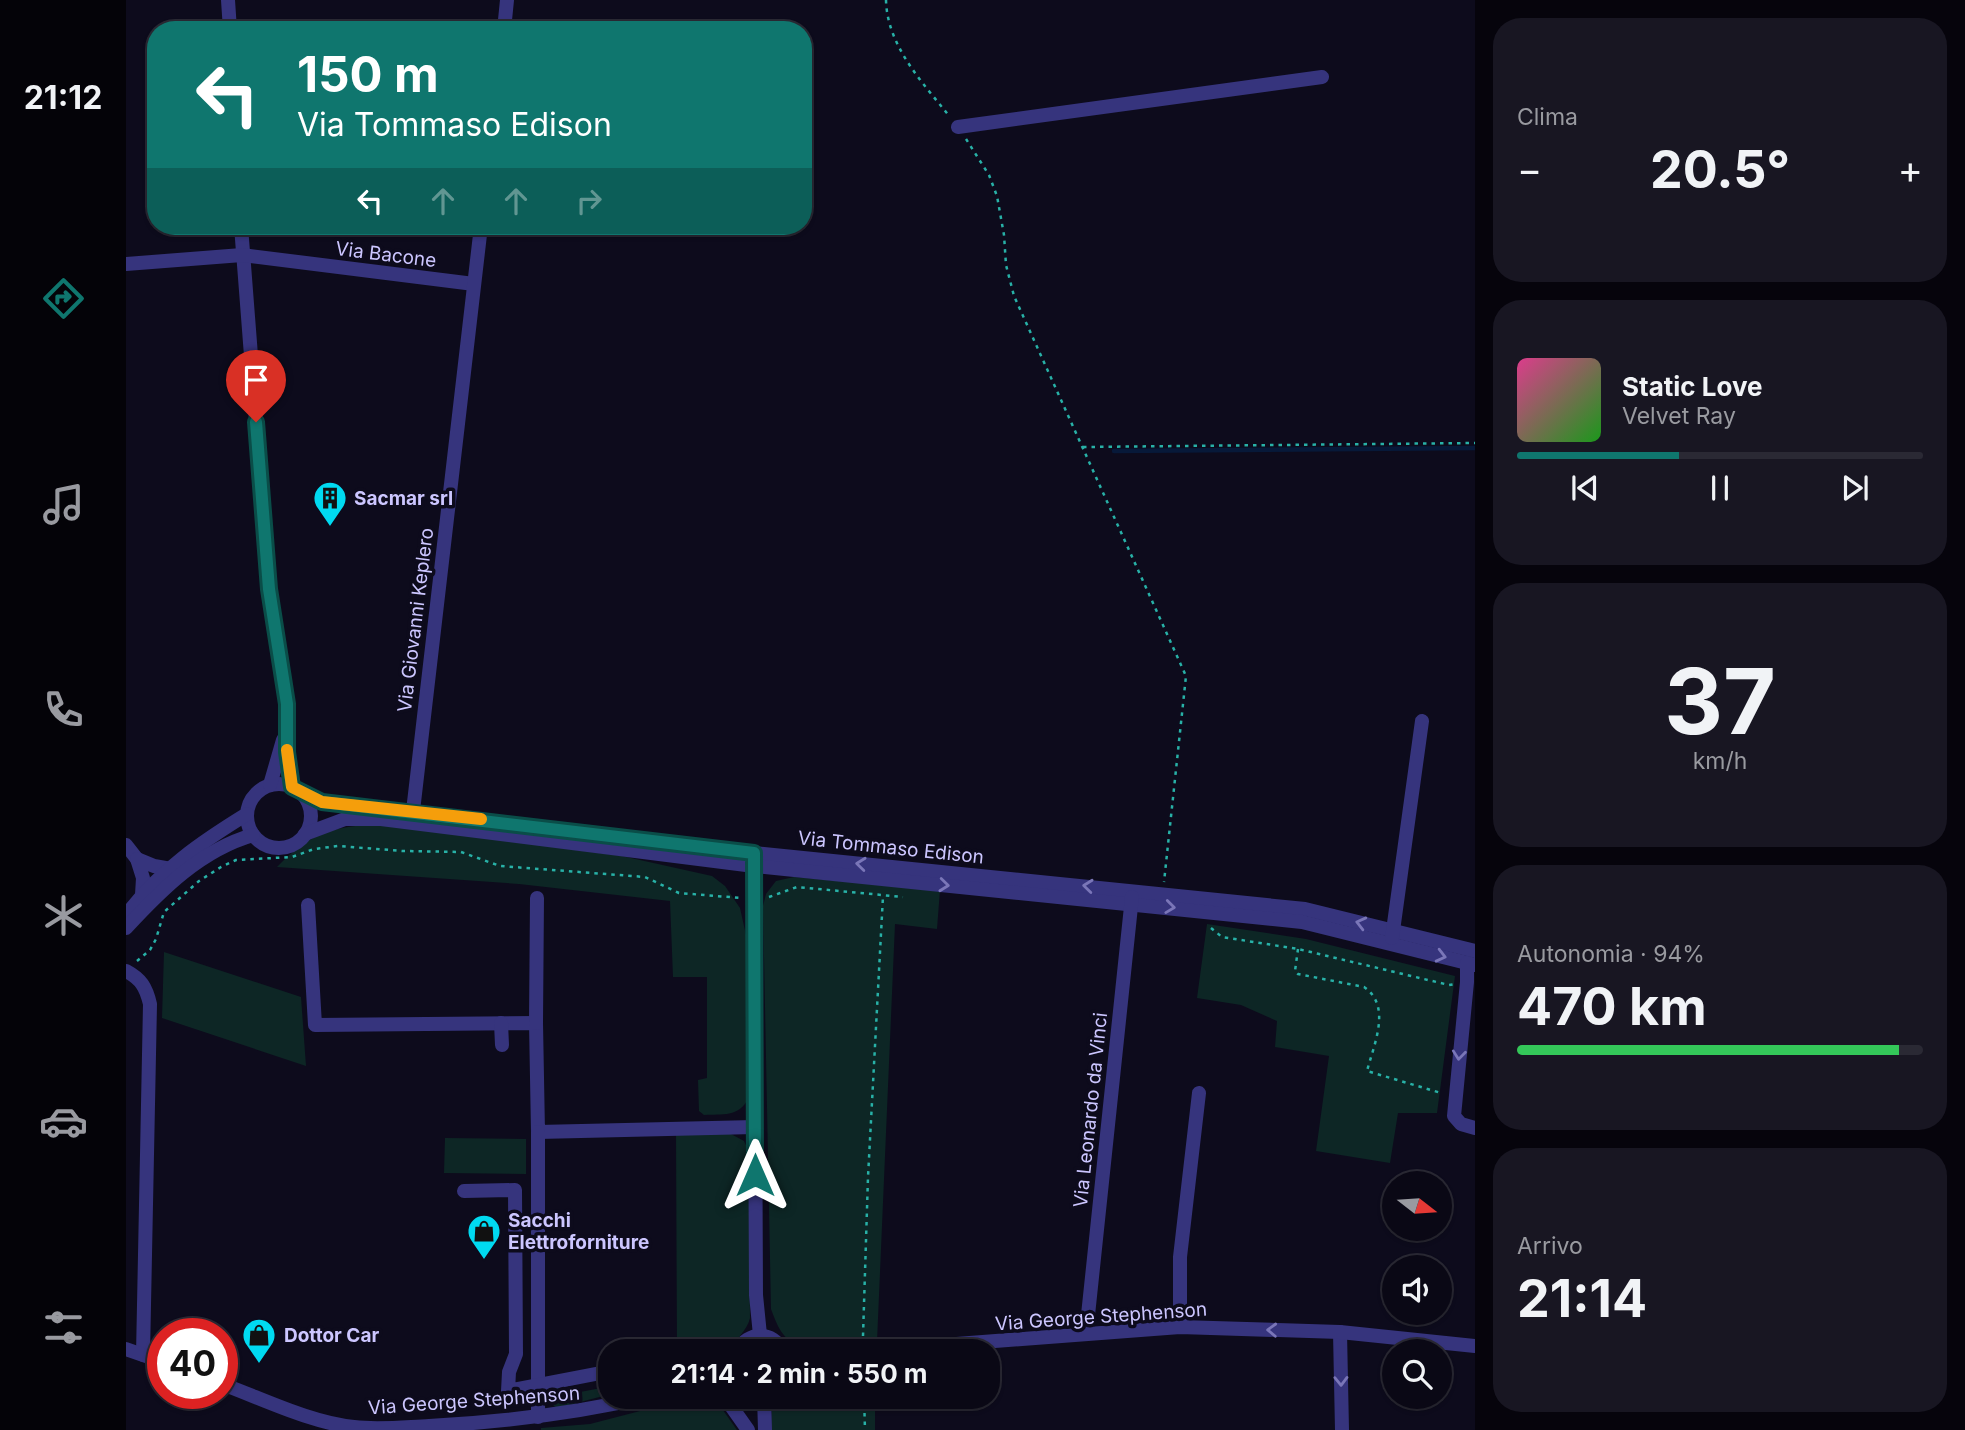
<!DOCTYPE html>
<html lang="it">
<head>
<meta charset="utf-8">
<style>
  :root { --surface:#0a0815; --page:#181622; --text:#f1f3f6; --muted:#999aa0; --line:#2a2934; --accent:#0f766e }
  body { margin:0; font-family:Inter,sans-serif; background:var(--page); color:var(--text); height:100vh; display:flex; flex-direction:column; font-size:26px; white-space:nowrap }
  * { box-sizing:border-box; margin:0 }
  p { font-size:23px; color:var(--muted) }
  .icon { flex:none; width:38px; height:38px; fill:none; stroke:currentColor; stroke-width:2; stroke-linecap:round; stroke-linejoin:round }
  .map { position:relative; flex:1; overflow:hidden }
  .side { display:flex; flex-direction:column; gap:18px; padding:18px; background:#06040c; width:490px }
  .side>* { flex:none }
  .top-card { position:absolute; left:21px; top:21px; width:665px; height:214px; border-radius:28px; box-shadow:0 2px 5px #0004,0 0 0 2px var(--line); background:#0f766e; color:#fff; overflow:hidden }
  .needle { width:46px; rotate:107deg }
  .fabs { position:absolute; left:1256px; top:1171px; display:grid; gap:14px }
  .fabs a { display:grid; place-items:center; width:70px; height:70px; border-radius:50%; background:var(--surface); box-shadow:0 2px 5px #0004,0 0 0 2px var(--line); font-size:35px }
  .speed { position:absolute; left:21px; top:1318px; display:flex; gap:14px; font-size:35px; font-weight:700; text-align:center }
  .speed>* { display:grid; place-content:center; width:91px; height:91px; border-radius:50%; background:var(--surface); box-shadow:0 2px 5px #0004,0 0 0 2px var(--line); line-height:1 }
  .speed .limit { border:10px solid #d22; background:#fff; color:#111 }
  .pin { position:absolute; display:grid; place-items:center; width:60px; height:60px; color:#fff; margin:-72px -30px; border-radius:50% 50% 50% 0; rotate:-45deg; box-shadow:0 0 7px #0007 }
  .pin .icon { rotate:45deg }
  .me { position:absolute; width:77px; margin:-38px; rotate:0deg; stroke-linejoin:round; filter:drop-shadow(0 0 5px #0008) }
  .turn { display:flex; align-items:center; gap:24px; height:147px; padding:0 35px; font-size:32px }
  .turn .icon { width:91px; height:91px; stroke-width:2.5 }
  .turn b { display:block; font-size:49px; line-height:60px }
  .lanes { display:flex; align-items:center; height:66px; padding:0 35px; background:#0003; justify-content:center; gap:35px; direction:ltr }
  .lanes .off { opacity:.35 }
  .big { font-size:52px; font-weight:700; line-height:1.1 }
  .side .card { flex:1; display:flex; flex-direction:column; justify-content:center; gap:10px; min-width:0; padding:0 24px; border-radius:28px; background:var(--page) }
  .side .dial { align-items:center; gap:0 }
  .dial b { font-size:91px; line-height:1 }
  .song { display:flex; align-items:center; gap:21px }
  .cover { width:84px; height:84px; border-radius:10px; background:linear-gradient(135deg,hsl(330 70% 55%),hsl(120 70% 35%)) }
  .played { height:7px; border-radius:4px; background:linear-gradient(90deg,var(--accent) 40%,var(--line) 40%) }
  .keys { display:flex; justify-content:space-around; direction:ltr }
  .heat { display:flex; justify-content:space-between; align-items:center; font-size:38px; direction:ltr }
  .charge { height:10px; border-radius:5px; background:linear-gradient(90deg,#34c759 94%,var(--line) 0) }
  .trip { position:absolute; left:472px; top:1339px; width:402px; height:70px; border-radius:28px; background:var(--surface); box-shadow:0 2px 5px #0004,0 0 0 2px var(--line); font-weight:700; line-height:70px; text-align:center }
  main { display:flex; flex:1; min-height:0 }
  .dock { display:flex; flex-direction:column; width:126px; justify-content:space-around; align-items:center; background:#040308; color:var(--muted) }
  .dock .icon { width:49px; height:49px }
  .dock .on { color:var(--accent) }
  .dock b { font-size:32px; color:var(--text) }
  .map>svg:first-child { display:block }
</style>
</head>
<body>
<main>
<nav class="dock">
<b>21:12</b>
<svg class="icon on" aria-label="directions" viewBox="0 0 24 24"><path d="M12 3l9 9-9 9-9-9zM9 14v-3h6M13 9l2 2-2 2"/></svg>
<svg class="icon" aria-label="music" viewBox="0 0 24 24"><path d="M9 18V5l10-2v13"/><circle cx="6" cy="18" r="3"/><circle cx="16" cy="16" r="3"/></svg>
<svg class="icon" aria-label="phone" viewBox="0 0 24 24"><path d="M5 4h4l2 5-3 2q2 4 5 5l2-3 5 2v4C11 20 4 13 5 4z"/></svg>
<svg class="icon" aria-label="climate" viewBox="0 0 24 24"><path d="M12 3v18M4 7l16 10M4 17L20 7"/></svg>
<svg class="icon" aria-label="car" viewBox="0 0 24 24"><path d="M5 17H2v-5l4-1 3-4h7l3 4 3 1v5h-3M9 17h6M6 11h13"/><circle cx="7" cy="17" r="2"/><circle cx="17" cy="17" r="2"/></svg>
<svg class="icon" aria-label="filters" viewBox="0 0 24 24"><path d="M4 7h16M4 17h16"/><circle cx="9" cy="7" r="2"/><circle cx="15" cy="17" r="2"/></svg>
</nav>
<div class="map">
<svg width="1349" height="1430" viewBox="0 0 1349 1430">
  <rect width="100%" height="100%" fill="#0d0b1c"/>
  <!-- green -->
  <g fill="#0d2625">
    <path d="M251,824L496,856L586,876L599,886L614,908L620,935L622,1099C613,1117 596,1114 578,1115L573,1111L572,1080L581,1078V977H547L544,901L393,884L151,867C184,833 205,827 251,824Z"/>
    <path d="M668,877L814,890L811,929L769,924L751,1342L673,1346C656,1339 651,1325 645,1309L637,906L640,894L650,881Z"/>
    <path d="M1081,924L1180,939L1329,976L1311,1113H1272L1264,1163L1190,1151L1203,1056L1149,1047L1151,1021L1115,1005L1071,998Z"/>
    <path d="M38,952L175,997L180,1066L36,1018Z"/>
    <path d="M550,1134H605L618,1141L623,1152L624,1318C621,1331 609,1339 604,1351H551Z"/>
    <path d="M319,1138L400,1139V1174L318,1173Z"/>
    <path d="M433,1385L434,1393L439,1395L485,1386V1394L431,1408L422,1401L424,1389Z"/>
    <path d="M584,1397L589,1399L611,1430H415V1428L464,1424L568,1397Z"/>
    <path d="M646,1397H749V1430H645Z"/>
  </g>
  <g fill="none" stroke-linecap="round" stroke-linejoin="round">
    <!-- stream -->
    <path stroke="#071939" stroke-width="4.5" d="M988,451L1349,448"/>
    <!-- path -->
    <g stroke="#28b1a7" stroke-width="2.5" stroke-dasharray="3.5 5" stroke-linecap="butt">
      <path d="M760,0C761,46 797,83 824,117"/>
      <path d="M840,139L863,175L871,196L878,235L880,265L888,296L1060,676L1038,882"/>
      <path d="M957,447L1349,443"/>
      <path d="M643,897L671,887L777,897"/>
      <path d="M1085,928L1096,937L1172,949L1323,985L1329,984"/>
      <path d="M1172,949L1169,971L1172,974L1238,987C1266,1006 1248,1044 1241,1071L1315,1093"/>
      <path d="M11,961L24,950L30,939L38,912L73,881L95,867L110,860L166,857L188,849L212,846L277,851L335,852L374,866L519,877L553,893L615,898"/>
      <path d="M737,1336L742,1177L757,896"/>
      <path d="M738,1396L739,1430"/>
    </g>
    <!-- minor -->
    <g stroke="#36347d" stroke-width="14">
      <path d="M102,0L104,30"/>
      <path d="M378,30L381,0"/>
      <path d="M832,127L1196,77"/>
      <path d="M115,226L143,589L161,704L162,773L166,787"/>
      <path d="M0,264L116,255L348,284"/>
      <circle cx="153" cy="816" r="32"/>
      <path d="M144,785L157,740"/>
      <path d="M175,793L196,802L628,853L1179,909L1349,951"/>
      <path d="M287,811L355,226"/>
      <path d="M179,834L219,819H255L628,866L1176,922L1349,965"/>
      <path d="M0,845L11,859"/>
      <path d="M628,857L630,1295L634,1335"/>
      <path d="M16,895L17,878L11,859L28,866L45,869"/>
      <path d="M182,905L189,1025L410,1023L412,1132L629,1127"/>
      <path d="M2,913C33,871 77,841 121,814"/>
      <path d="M0,928C36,889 75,850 127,835"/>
      <path d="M1266,938L1296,721"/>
      <path d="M1341,963V982L1328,1116L1335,1124L1349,1128"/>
      <path d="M0,971C15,979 20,987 24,1004L17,1355"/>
      <path d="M375,1023L376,1045"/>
      <path d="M410,1023L411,898"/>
      <path d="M412,1132V1417"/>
      <path d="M338,1191L389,1190L390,1354L383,1372L382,1391L485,1371"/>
      <path d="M1054,1327V1257L1073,1093"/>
      <path d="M1214,1332L1216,1430"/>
      <path d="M960,1334L1006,897"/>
      <path d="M0,1349L37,1362"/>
      <path d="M611,1351C622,1331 646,1330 657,1351"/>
      <path d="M739,1351L1054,1327L1214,1332L1349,1346"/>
      <path d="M96,1384C137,1399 185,1423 228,1427C252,1430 279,1427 303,1426C378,1422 452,1413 525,1396"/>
      <path d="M598,1396L622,1430"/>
      <path d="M638,1396L639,1430"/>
    </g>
  </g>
  <!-- one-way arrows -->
  <defs><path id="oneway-chevron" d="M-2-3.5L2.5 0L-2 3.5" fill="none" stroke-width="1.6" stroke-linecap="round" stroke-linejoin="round" transform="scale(1.75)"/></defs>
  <g stroke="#7a76b8">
    <use href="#oneway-chevron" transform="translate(735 864) rotate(-174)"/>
    <use href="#oneway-chevron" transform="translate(818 885) rotate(6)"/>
    <use href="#oneway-chevron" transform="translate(962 886) rotate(-174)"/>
    <use href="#oneway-chevron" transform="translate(1044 907) rotate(7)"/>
    <use href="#oneway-chevron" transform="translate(1235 923) rotate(-166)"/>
    <use href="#oneway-chevron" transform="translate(1315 956) rotate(14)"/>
    <use href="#oneway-chevron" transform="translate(1333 1055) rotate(96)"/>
    <use href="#oneway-chevron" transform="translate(1146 1330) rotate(-178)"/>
    <use href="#oneway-chevron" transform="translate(1215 1381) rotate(89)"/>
  </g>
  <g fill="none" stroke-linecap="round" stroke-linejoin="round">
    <defs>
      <path id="route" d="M130,422L143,589L161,704V752L166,787L196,802L628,853L629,1175"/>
    </defs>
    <!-- route casing -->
    <use href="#route" stroke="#0a4d48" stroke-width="18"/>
    <!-- route -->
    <use href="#route" stroke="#0f766e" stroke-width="12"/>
    <!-- slow -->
    <path stroke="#f59e0b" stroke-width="12" d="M161,750L166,787L196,802L355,819"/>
  </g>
  <!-- icons -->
  <defs>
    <symbol id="building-pin" viewBox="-11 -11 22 30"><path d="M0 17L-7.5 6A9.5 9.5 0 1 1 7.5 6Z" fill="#00daf1" stroke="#0d0b1c"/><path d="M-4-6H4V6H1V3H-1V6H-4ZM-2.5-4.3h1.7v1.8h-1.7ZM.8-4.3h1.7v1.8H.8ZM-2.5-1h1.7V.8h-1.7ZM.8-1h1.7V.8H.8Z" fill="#111"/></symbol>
    <symbol id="shop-pin" viewBox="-11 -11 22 30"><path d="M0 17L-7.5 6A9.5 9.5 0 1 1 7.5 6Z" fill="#00daf1" stroke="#0d0b1c"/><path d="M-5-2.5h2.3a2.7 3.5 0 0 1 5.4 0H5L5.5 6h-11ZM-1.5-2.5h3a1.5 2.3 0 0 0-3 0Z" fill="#111"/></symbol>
  </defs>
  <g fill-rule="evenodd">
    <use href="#building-pin" x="185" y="479" width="38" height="52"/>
    <use href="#shop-pin" x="339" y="1212" width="38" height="52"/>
    <use href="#shop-pin" x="114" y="1316" width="38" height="52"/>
  </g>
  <g text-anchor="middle" stroke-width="7" stroke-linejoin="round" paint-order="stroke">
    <!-- street labels -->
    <g font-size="19" fill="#ccc6ff" stroke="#0d0b1c">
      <text transform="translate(260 254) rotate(7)" y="7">Via Bacone</text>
      <text transform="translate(289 620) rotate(-83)" y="7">Via Giovanni Keplero</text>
      <text transform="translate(765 847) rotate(6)" y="7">Via Tommaso Edison</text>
      <text transform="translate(964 1110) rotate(-84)" y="7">Via Leonardo da Vinci</text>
      <text transform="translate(975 1316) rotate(-4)" y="7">Via George Stephenson</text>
      <text transform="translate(348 1400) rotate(-4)" y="7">Via George Stephenson</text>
    </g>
    <!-- poi labels -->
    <g font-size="19" font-weight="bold" fill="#ccc6ff" stroke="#0d0b1c" text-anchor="start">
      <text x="228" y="505">Sacmar srl</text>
      <text x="382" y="1227">Sacchi<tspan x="382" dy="22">Elettroforniture</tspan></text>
      <text x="158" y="1342">Dottor Car</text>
    </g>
  </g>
</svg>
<div class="fabs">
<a><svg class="needle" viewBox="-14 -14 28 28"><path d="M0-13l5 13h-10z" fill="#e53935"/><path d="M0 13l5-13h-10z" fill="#999aa0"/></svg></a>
<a><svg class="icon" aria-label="sound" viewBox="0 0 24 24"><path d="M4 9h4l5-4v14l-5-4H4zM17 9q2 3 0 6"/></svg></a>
<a><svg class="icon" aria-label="search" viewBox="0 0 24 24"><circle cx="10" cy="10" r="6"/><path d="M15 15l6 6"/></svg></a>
</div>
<div class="speed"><div class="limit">40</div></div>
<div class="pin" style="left:130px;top:422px;background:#d93025"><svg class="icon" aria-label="arrive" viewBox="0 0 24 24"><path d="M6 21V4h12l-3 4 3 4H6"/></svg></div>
<svg class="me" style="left:629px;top:1175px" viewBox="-20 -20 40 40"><path d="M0-17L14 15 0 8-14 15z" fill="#0f766e" stroke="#fff" stroke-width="4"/></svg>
<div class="trip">21:14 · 2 min · 550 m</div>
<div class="top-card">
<div class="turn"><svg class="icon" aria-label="left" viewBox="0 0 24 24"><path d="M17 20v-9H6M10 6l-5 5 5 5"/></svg><div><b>150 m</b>Via Tommaso Edison</div></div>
<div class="lanes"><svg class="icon" aria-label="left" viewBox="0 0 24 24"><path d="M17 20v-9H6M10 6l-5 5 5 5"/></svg><svg class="icon off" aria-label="ahead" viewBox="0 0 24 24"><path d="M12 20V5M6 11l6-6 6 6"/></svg><svg class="icon off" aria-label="ahead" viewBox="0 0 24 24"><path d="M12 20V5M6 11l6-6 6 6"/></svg><svg class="icon off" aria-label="right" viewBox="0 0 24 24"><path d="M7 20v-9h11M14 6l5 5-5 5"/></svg></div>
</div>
</div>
<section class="side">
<div class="card"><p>Clima</p>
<div class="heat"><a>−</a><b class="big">20.5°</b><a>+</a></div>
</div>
<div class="card">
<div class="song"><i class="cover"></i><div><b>Static Love</b><p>Velvet Ray</p></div></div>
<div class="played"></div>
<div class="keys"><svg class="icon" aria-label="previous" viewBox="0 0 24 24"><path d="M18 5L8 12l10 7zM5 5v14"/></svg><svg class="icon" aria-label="pause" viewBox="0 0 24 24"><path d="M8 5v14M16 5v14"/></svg><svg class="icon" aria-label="next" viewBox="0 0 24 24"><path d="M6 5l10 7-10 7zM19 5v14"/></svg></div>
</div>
<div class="card dial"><b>37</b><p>km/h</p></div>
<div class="card"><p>Autonomia · 94%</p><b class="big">470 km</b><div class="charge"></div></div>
<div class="card"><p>Arrivo</p><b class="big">21:14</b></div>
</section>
</main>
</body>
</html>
